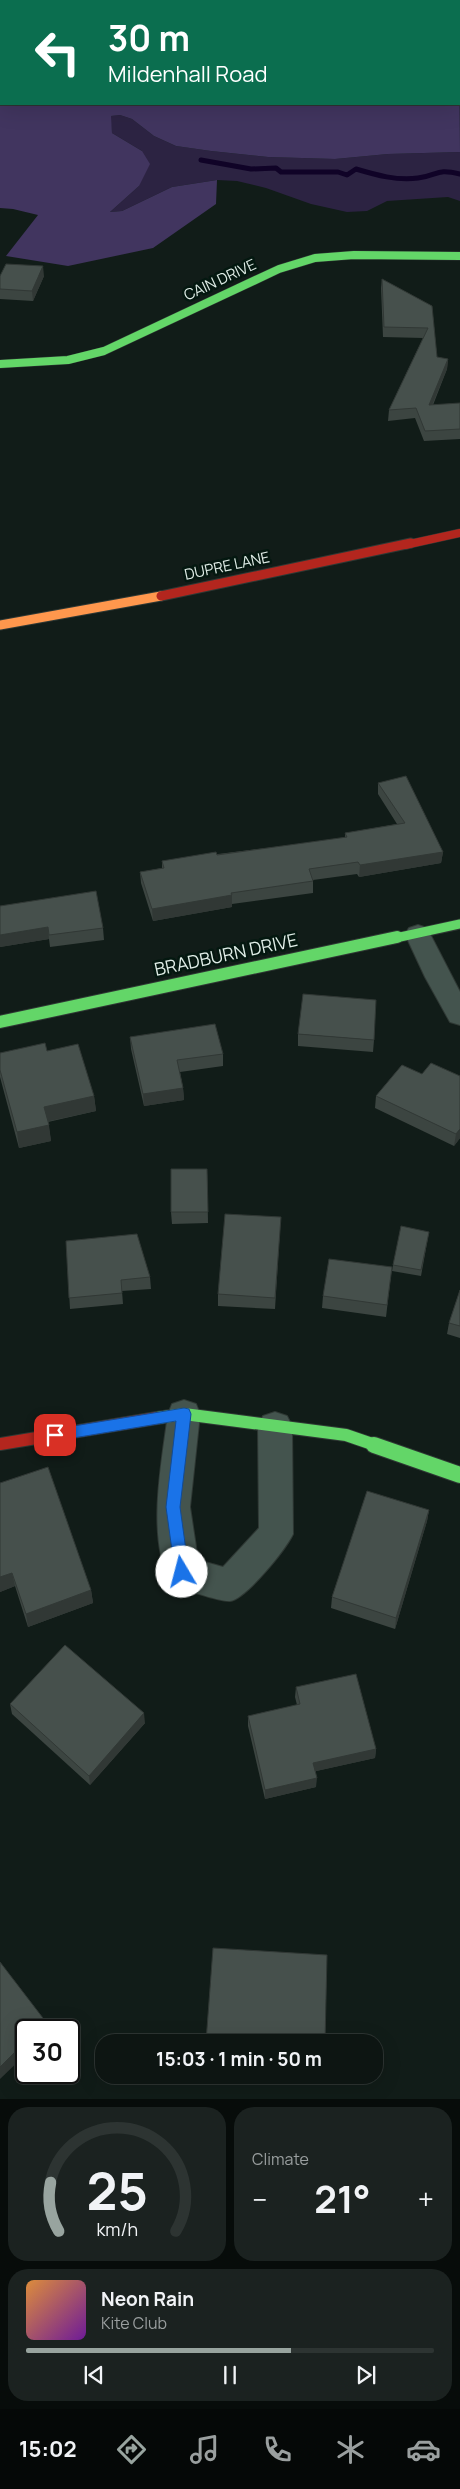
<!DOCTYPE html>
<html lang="en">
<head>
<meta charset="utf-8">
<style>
  :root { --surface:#0d1512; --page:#1b2220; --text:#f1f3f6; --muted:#9a9f9f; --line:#2d3432; --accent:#98a49f }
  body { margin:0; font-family:Manrope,sans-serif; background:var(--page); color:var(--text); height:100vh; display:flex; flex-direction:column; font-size:19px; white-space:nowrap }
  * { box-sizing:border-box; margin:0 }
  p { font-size:16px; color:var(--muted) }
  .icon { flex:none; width:28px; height:28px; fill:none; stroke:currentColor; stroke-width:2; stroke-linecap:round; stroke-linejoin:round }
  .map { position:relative; height:2099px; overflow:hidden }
  .panel { display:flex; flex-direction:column; gap:8px; padding:8px; background:#070c0a; flex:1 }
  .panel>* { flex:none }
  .hud { position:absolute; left:0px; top:0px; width:460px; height:105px; box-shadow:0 5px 20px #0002,0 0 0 1px var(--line); background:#0b6e4f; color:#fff; overflow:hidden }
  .speed { position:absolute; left:15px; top:2019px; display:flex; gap:10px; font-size:25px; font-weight:700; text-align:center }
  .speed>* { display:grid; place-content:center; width:65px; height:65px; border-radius:50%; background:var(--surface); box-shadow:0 5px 20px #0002,0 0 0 1px var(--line); line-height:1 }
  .speed .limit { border:2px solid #111; border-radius:8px; background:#fff; color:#111 }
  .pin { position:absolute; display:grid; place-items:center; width:42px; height:42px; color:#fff; margin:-21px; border-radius:10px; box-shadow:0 2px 8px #0006 }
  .me { position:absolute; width:55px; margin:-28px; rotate:352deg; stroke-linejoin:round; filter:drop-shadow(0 0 4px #0008) }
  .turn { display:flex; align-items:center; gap:18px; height:105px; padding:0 25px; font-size:22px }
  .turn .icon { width:65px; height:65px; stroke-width:2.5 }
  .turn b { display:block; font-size:35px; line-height:42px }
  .big { font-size:38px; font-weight:700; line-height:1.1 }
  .panel .widget { flex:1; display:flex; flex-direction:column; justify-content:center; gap:8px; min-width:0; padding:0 18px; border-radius:20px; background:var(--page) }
  .panel .dial { align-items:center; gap:0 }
  .dial svg { height:130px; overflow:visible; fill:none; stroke:var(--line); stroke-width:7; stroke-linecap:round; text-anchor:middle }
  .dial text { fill:var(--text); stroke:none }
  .song { display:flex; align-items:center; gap:15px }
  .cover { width:60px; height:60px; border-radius:8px; background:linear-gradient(135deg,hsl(30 70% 55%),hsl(280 70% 35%)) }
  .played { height:5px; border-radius:2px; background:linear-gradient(90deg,var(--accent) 65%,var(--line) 65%) }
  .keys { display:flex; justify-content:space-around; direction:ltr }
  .heat { display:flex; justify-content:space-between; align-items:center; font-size:28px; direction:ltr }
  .panel .tiles { flex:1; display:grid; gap:8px; grid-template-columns:1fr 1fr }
  .widget:last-child { grid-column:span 2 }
  .trip { position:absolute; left:95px; top:2034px; width:288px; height:50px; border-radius:20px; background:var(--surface); box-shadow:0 5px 20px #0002,0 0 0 1px var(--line); font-weight:700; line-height:50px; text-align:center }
  .menu { display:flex; height:80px; justify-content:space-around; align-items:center; background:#050807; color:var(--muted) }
  .menu .icon { width:35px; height:35px }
  .menu .selected { color:var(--accent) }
  .menu b { font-size:22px; color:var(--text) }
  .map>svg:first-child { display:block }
</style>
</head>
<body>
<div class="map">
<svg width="460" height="2099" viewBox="0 0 460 2099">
  <rect width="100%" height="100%" fill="#111c18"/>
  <!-- green -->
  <path fill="#2c2342" d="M120,115L132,119L154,136L176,146L211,151L268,157L335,159L388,154L460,152V201L448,197L387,201L367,211L347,212L311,204L266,188L237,181L217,180L172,187L122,211L110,212L139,186L142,151L112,133L110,116Z"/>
  <!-- forest -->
  <path fill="#41355f" d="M459,11L460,152L388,154L335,159L268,157L211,151L176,146L154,136L132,119L120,115L111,116L112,133L142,151L150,164L139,186L110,212L122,211L172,187L217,180L216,204L153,248L68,266L6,256L38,215L13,209L0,208V42L1,104H459Z"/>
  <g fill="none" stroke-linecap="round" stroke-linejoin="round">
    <!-- stream -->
    <path stroke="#100327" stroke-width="5" d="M201,160L251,169L276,168L281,172H338L347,175L356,169C376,175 397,181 418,178C439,175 436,168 460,174"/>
    <defs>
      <g id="street">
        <path d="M0,0L5,1H1V8Z"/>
        <rect x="167" y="0" width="12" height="1"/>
        <rect x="459" y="10" width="1" height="8"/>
        <path d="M418,925L427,928L460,992V1025L450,1022L425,977L405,934L409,928Z"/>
        <path d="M184,1400L196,1404L200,1414L190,1507L198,1560L223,1567L259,1528L258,1426L263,1416L275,1412L287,1416L292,1426L293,1534C286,1549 246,1599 230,1601C220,1602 180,1588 170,1584C147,1534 161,1467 168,1414L172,1404Z"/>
      </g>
      <path id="fast-far3" d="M0,364L68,360L104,351L279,269L315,258L354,255L460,256"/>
      <path id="fast-far2" d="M391,939L460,924"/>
      <g id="fast-far1">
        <path d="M0,1022L397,937"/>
        <path d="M157,1418L184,1414L346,1435L378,1446"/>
      </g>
      <path id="fast" d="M374,1445L460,1475"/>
      <path id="slow" d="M0,625L161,596"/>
      <path id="jam-far2" d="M405,545L460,533"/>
      <path id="jam-far1" d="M161,596L411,543"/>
      <path id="jam" d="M0,1444L157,1418"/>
    </defs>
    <!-- street casing -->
    <use href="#street" stroke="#2f3834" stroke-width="2"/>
    <!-- fast-far3 casing -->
    <use href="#fast-far3" stroke="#2f3834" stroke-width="9"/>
    <!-- fast-far2 casing -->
    <use href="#fast-far2" stroke="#2f3834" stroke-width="11"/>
    <!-- fast-far1 casing -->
    <use href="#fast-far1" stroke="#2f3834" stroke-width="14"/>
    <!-- fast casing -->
    <use href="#fast" stroke="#2f3834" stroke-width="18"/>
    <!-- slow casing -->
    <use href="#slow" stroke="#2f3834" stroke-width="11"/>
    <!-- jam-far2 casing -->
    <use href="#jam-far2" stroke="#2f3834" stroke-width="9"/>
    <!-- jam-far1 casing -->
    <use href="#jam-far1" stroke="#2f3834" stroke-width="11"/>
    <!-- jam casing -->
    <use href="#jam" stroke="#2f3834" stroke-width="14"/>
    <!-- street -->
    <use href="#street" fill="#44544e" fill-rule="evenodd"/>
    <!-- fast-far3 -->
    <use href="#fast-far3" stroke="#63d668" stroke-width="8"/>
    <!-- fast-far2 -->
    <use href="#fast-far2" stroke="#63d668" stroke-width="9"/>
    <!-- fast-far1 -->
    <use href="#fast-far1" stroke="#63d668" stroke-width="12"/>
    <!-- fast -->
    <use href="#fast" stroke="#63d668" stroke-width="16"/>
    <!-- slow -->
    <use href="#slow" stroke="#ff974d" stroke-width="9"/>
    <!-- jam-far2 -->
    <use href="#jam-far2" stroke="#b3261e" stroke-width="8"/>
    <!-- jam-far1 -->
    <use href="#jam-far1" stroke="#b3261e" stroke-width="9"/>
    <!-- jam -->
    <use href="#jam" stroke="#b3261e" stroke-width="12"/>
  </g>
  <!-- wall -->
  <g fill="#3c4541">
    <path d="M373,0H424L423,1H373Z"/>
    <path d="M0,276H44L33,301L0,299Z"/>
    <path d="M382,279L432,306L437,357L448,359L447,369L433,405L460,403V439L424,441L415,418L388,421L389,410L423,338L383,337L381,288Z"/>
    <path d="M378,783L443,852L441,863L359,877L357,874L313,880V893L232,904V907L153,921L141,883L140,872L162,868V861L345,838V833L397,824L378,794Z"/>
    <path d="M0,906L103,928L104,940L50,947L49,939L0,947Z"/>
    <path d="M298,1034L374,1040L373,1052L298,1046Z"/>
    <path d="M130,1037L223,1054V1066L180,1072L183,1088L184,1100L144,1106L131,1049Z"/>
    <path d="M47,1051L94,1096L96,1111L48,1122L51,1141L19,1148L0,1077V1053Z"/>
    <path d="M402,1065L460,1138L454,1146L375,1108L376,1096Z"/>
    <path d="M207,1169L208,1223L172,1224L171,1212Z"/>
    <path d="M280,1229L275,1309L218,1306V1294Z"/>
    <path d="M429,1232L421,1276L392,1271L393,1265Z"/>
    <path d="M66,1241L150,1277L151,1289L122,1291L123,1304L70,1309Z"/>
    <path d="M392,1267L386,1317L322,1308L323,1296Z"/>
    <path d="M460,1290V1338L447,1334L449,1323Z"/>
    <path d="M0,1483L91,1590L93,1603L28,1627L15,1586L0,1592Z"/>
    <path d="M429,1510L427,1521L395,1629L331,1608L332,1597Z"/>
    <path d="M296,1687L376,1749L375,1758L316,1771V1787L265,1799L248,1726V1716L297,1705L295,1697Z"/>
    <path d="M10,1704L145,1723L90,1785L12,1714Z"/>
    <path d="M205,2075H325L323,2084L205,2076Z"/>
  </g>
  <!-- shaded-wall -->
  <g fill="#313835">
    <path d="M43,266L44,276L33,301L32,291Z"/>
    <path d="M448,359L447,369L428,415L429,405Z"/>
    <path d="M443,852L441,863L359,877L360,865Z"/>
    <path d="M232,895V907L153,921L152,909Z"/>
    <path d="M48,927L49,939L0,947V935Z"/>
    <path d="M183,1088L184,1100L144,1106L143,1094Z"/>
    <path d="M94,1096L96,1111L45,1122L44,1107Z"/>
    <path d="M49,1125L51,1141L19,1148L17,1132Z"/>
    <path d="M460,1129V1138L454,1146L456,1134Z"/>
    <path d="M429,1510L427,1521L395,1629L396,1618Z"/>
    <path d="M12,1573L15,1586L0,1592V1577Z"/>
    <path d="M91,1590L93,1603L28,1627L26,1614Z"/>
    <path d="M144,1713L145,1723L90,1785L89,1776Z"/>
    <path d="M376,1749L375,1758L312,1772L313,1763Z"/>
    <path d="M317,1778L316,1787L265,1799V1790Z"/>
    <path d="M46,2022L48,2030H38Z"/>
    <path d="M26,2041V2054L0,2079V2067Z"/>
  </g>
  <!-- building -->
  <g fill="#46504c" stroke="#313835">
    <rect x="55" y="0" width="96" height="1"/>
    <rect x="226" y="0" width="64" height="1"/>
    <path d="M375,0H412L413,1H375Z"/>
    <path d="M6,264L43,266L32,291L0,289V276Z"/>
    <path d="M382,279L432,306L437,357L448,359L429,405L460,403V429L425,431L416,408L389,410L428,328L384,327Z"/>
    <path d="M406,776L443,852L360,865L358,862L309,869L313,881L231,893L232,895L152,909L140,872L164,868L162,861L216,852L217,855L347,837L345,833L405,823L378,783Z"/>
    <path d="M96,891L103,928L49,935L48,927L0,935V906Z"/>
    <path d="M303,994L376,1000L374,1040L298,1034Z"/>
    <path d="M215,1024L223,1054L177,1060L183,1088L143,1094L130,1037Z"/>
    <path d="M45,1043L47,1051L78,1044L94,1096L44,1107L49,1125L17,1132L0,1070V1053Z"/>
    <path d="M431,1063L460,1076V1129L456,1134L376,1096L402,1065L422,1074Z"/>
    <path d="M171,1169H207L208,1212H171Z"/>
    <path d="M225,1214L281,1217L275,1298L218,1294Z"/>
    <path d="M401,1226L429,1232L421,1270L393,1265Z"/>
    <path d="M137,1234L150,1277L121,1280L122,1293L69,1298L66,1241Z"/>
    <path d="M329,1259L392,1267L387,1305L323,1296Z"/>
    <path d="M460,1290V1326L449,1323Z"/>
    <path d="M48,1467L91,1590L26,1614L12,1573L0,1577V1483Z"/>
    <path d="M367,1491L429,1510L396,1618L332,1597Z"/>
    <path d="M65,1645L144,1713L89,1776L10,1704Z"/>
    <path d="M356,1674L376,1749L313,1763L317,1778L265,1790L248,1716L300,1704L296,1687Z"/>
    <path d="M213,1948L327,1955L325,2042H206Z"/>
    <path d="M0,1962L46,2022L38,2030H26V2041L0,2067Z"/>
  </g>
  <!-- route -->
  <path fill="#1a73e8" stroke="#114b97" d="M184,1408L189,1409L191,1414L180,1507L189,1572L187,1577L182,1579L177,1577L175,1572L166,1507L176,1421L55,1441L50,1439L48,1435L50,1431L55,1429Z"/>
  <g text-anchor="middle" stroke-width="5" stroke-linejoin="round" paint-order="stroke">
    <!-- far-street labels -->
    <g font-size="15" fill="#e0ede7" stroke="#041810">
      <text transform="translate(220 280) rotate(-25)" y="5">CAIN DRIVE</text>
      <text transform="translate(227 566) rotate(-12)" y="5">DUPRE LANE</text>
    </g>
    <!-- street labels -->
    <g font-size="18" fill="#e0ede7" stroke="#041810">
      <text transform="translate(226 955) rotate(-12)" y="6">BRADBURN DRIVE</text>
    </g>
  </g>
</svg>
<div class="speed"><div class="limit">30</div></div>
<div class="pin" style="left:55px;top:1435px;background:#d93025"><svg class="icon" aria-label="arrive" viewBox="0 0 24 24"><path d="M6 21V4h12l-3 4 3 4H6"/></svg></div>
<svg class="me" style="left:182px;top:1572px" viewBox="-20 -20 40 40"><circle r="19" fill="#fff"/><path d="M0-13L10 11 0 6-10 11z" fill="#1a73e8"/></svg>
<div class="trip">15:03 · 1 min · 50 m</div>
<div class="hud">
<div class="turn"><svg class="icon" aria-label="left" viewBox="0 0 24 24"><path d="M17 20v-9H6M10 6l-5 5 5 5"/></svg><div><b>30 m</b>Mildenhall Road</div></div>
</div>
</div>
<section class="panel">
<div class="tiles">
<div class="widget dial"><svg viewBox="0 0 100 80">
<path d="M14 69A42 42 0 1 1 86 69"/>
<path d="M14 69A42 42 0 0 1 9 39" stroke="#98a49f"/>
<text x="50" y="56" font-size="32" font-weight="700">25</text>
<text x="50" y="72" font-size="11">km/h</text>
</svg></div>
<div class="widget"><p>Climate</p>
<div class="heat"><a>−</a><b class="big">21°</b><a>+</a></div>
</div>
<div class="widget">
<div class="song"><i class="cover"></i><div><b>Neon Rain</b><p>Kite Club</p></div></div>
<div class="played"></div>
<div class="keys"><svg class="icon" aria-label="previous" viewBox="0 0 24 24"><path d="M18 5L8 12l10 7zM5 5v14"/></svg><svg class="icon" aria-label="pause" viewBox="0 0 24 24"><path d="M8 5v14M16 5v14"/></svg><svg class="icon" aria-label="next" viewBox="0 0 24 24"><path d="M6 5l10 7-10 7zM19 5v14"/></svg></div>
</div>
</div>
</section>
<nav class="menu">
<b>15:02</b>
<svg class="icon selected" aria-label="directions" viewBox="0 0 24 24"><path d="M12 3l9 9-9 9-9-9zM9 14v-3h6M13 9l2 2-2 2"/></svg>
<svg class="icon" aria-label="music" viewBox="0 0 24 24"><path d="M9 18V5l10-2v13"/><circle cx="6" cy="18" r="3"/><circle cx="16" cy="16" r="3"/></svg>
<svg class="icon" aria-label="phone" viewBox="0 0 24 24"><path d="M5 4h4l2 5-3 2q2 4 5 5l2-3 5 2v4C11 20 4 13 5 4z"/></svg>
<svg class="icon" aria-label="climate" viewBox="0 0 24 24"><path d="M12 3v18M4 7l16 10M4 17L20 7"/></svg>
<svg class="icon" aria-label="car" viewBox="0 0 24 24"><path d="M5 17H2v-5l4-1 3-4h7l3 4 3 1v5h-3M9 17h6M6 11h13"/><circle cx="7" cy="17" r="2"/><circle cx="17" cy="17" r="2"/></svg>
</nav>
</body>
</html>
